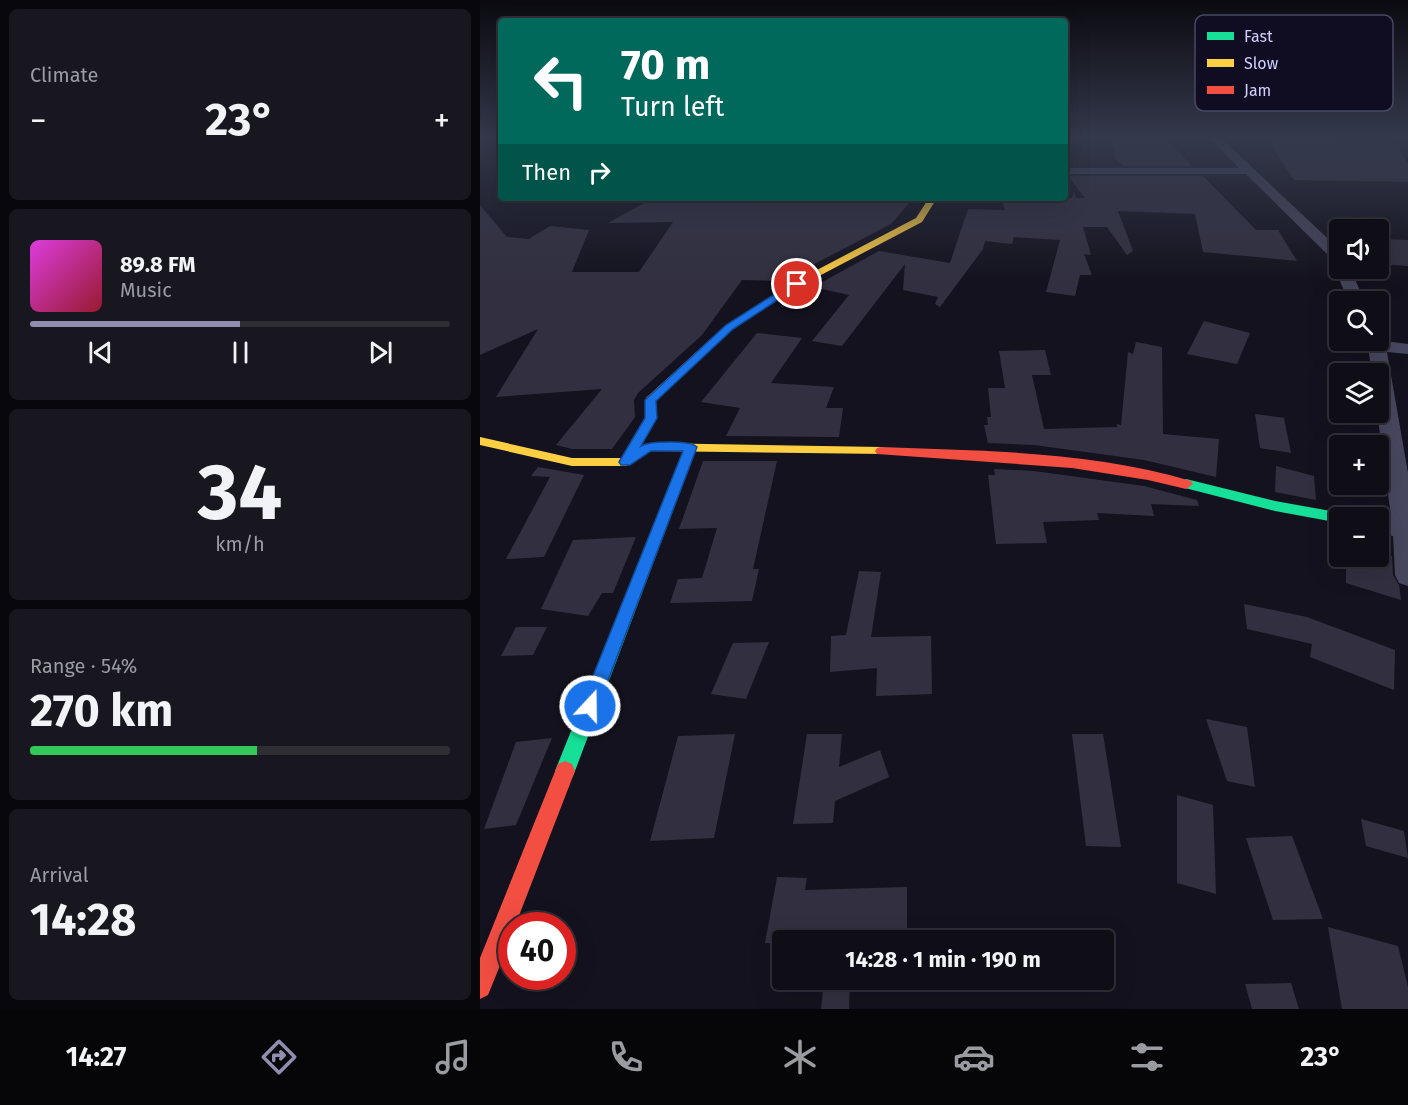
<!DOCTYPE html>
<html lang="en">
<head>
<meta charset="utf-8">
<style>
  :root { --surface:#0f0e16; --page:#18171f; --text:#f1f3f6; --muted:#9b9ca1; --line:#2f2e35; --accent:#908db0 }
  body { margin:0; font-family:"Fira Sans",sans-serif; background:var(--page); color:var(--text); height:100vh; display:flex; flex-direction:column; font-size:22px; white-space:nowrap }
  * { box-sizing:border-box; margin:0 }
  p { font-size:20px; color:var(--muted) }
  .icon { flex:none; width:33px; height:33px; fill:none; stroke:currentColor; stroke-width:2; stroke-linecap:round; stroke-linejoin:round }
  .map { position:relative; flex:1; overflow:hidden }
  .details { display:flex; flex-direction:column; gap:9px; padding:9px; background:#08080c; width:480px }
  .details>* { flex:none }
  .hud { position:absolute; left:18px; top:18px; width:570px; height:183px; border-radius:6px; box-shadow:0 6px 24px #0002,0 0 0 2px var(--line); background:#00695c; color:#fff; overflow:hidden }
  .tools { position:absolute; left:849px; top:219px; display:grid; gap:12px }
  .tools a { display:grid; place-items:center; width:60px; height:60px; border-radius:6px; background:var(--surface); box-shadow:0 6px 24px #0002,0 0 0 2px var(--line); font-size:30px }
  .speed { position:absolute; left:18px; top:912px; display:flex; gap:12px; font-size:30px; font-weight:700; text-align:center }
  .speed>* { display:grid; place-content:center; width:78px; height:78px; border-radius:50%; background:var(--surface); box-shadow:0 6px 24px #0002,0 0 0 2px var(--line); line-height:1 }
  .speed .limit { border:9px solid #d22; background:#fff; color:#111 }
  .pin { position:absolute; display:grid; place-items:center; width:51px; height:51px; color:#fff; margin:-26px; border:3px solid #fff; border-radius:50%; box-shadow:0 2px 6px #0007 }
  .me { position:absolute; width:66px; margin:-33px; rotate:21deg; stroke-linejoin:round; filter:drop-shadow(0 0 4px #0008) }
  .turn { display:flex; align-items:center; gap:21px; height:126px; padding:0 24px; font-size:27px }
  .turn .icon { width:78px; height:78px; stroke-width:2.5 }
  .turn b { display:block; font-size:42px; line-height:51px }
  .then { display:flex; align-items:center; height:57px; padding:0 24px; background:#0003; gap:12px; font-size:22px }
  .big { font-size:45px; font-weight:700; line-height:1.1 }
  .details .card { flex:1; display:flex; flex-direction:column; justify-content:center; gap:9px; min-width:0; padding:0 21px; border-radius:9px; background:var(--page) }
  .details .dial { align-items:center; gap:0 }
  .dial b { font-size:78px; line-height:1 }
  .song { display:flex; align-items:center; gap:18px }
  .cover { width:72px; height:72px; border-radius:9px; background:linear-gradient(135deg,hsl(300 70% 55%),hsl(350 70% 35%)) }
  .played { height:6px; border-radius:3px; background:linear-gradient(90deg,var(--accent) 50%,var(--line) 50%) }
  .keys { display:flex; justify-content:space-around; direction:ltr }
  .heat { display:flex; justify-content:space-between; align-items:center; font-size:33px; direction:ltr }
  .charge { height:9px; border-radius:4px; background:linear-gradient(90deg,#34c759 54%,var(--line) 0) }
  .trip { position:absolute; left:292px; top:930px; width:342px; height:60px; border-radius:6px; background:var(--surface); box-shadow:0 6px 24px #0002,0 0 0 2px var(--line); font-weight:700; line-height:60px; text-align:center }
  .tabs { display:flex; height:96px; justify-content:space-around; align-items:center; background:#060609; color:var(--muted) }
  .tabs .icon { width:42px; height:42px }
  .tabs .on { color:var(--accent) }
  .tabs b { font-size:27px; color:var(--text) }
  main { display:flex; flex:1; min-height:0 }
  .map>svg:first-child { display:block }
</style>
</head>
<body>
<main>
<section class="details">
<div class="card"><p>Climate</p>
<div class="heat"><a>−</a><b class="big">23°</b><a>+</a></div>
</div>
<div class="card">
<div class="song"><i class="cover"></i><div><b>89.8 FM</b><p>Music</p></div></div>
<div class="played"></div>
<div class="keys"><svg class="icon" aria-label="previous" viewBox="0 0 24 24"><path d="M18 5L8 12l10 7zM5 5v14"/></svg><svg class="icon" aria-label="pause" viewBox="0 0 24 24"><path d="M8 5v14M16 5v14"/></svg><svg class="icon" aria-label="next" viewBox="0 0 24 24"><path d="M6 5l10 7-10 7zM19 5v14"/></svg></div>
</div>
<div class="card dial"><b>34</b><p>km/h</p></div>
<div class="card"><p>Range · 54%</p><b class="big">270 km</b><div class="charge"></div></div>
<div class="card"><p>Arrival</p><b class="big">14:28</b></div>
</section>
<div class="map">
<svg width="928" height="1009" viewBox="0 0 928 1009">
  <rect width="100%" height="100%" fill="#14121e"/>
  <!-- building -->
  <g fill="#323040">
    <path d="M630,139H686L712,166H645L636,159Z"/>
    <path d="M787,139L914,141L928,164V182L814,180Z"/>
    <path d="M588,176H723L776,230H798L817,261L723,252L715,214L638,211L653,251L647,255L627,227H603L611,255L604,254L612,275H600L595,296L566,292L580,240L534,237L532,244L505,241L503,249L460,307L455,304L458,297L423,290L425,264L362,346L332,341L369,295L333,287L399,251L470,263L488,209L525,210L521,198H592L594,191L596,198H605Z"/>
    <path d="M173,198L208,203L213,200L228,201L232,198H368L429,203L411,224L302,281L262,280L222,335L158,393L154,400L155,417L132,449H92L76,445L122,389L16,397L58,329L0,355V205L27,237L49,239L70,226L109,230L92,272H159L193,222L128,223Z"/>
    <path d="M898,239L928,240V266L898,264Z"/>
    <path d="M724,321L770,333L757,364L707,354Z"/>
    <path d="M277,333L322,338L291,383L354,387L346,408H363L359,437L246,436L260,408L221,402Z"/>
    <path d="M656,342L682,347L683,434L739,439L736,477L664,460L554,445L508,443L504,425H508L507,417H511L508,388H525L519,351L565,350L571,375H552L564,429L637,427V424L641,425L648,352L653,354Z"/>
    <path d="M775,414L804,418L811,453L780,448Z"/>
    <path d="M223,461H297L273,569H279L272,601L190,603L198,579L222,578L237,528L199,529Z"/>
    <path d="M796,466L834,476L836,500L795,492Z"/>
    <path d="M58,467L104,475L64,557L26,559L70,477L51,476Z"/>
    <path d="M514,469L554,471L664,486L717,500L719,506L671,504L674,516L617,513L619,520L563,522L567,543L516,544L508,475H515Z"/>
    <path d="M156,537L133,593H122L108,616L61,609L93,540Z"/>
    <path d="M866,556H912L913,575L919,585L921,600L866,583Z"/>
    <path d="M379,571L401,572L391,637L451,636L452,694L396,696L397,668L350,672L351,636L366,635Z"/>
    <path d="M764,604L827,617L915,650L914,690L830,657L832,644L767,629Z"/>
    <path d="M36,627H67L53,655L21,656Z"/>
    <path d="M289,642L266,699L231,694L253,643Z"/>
    <path d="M726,719L767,727L775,787L747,781Z"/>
    <path d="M255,734L234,838L170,841L198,736Z"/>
    <path d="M327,734H362L359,767L400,750L409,777L355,801L353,823L313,824Z"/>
    <path d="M592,734H623L641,847L606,846Z"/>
    <path d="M72,738L36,825L4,829L36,742Z"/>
    <path d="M697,795L733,805L736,894L697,883Z"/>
    <path d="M881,819L924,831L928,858L886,846Z"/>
    <path d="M812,836L843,919L793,920L766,838Z"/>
    <path d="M297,877L327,878L325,890L427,887V940H303V944L285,943Z"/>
    <path d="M848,927L918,946L928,987V1009H862Z"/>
    <path d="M317,980H370L369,1009H341L343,990L316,991Z"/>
    <path d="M811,983L819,1009H772L765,984Z"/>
  </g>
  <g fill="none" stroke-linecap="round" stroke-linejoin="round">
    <!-- street -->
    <g fill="#47475f" fill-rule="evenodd">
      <path d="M731,139H742L860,250V268H870L885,302H869L849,256L766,174H585V168H759Z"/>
      <path d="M898,335L905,341L928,344V354L907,352L928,473V586L919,583L915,575L913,536L898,534V518H889L898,515L911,516L897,412L898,374H892L887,340H898Z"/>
    </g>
    <!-- fast -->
    <g fill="#16e098" fill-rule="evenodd">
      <path d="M211,443L217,447L95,771L92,778L85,781L78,778L75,771L205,447Z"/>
      <path d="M706,479L795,501L862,513L869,518H860V523L795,511L701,487L699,484Z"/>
    </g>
    <!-- slow -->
    <path fill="#ffcf43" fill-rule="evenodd" d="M449,198H457L442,222L320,286L252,329L176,401L177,418L161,446L169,443L401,447L405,448L407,451L405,454L171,451L146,466H92L0,445V437L92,458H142L165,418L166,398L246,325L314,282L436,218Z"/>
    <!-- jam -->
    <g fill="#f24e42" fill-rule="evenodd">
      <path d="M401,447C503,451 612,451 711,481L713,484L706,489L668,480L592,468L397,454L395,451L397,448Z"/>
      <path d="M85,761L92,764L95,771L35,926H32V936L8,995L0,999V958L78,764Z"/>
    </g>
  </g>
  <!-- sky -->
  <linearGradient id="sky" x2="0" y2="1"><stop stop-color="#0b0a10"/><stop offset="0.49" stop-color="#34394c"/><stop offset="1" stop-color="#34394c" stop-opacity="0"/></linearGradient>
  <rect width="928" height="281" fill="url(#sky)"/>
  <!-- route -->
  <path fill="#1a73e8" stroke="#114b97" stroke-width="1.5" d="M314,282L322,284L253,329L176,401L177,418L161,446C170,441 210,440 217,447L116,712L110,715L103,712L101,706L203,451H171L150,465H141L139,462L165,418V400L246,325Z"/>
  <!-- legend -->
  <rect x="715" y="15" width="198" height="96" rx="9" fill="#100d23" stroke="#4a4765" stroke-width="1.5"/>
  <rect x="727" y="32" width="27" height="8" fill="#16e098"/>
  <rect x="727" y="59" width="27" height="8" fill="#ffcf43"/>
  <rect x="727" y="86" width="27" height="8" fill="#f24e42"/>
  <g font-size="16" fill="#d2cfff">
    <text x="764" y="42">Fast</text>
    <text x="764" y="69">Slow</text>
    <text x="764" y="96">Jam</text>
  </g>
</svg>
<div class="tools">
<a><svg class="icon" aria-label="sound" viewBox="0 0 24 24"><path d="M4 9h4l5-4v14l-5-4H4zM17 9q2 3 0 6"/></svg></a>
<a><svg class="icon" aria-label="search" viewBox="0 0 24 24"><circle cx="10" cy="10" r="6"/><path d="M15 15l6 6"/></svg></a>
<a><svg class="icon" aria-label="layers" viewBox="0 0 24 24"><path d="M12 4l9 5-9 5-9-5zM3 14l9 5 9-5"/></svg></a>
<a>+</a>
<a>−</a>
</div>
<div class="speed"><div class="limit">40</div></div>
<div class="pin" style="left:317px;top:284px;background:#d93025"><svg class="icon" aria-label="arrive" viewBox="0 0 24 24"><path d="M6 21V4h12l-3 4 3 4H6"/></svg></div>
<svg class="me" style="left:110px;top:706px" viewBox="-20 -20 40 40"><circle r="17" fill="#1a73e8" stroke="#fff" stroke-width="3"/><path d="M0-11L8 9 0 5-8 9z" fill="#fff"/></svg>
<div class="trip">14:28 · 1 min · 190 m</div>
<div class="hud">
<div class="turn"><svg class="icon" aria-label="left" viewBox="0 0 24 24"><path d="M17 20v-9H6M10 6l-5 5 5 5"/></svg><div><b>70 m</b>Turn left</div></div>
<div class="then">Then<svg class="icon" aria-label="right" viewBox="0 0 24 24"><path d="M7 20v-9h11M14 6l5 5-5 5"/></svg></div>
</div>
</div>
</main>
<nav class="tabs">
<b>14:27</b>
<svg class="icon on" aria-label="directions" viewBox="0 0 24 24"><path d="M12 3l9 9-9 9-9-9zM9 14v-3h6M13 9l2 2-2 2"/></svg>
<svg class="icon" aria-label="music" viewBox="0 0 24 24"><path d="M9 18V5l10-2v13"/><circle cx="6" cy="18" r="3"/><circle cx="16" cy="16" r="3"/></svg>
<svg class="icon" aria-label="phone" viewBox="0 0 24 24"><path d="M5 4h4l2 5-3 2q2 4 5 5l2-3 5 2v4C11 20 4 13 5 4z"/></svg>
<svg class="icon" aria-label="climate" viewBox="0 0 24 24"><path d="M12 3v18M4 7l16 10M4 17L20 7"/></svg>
<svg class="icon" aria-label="car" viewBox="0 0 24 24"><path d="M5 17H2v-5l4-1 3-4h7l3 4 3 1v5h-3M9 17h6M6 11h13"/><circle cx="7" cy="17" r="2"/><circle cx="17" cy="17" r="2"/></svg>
<svg class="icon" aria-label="filters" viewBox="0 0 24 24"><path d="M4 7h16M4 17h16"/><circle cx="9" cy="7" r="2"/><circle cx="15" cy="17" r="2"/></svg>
<b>23°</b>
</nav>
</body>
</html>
